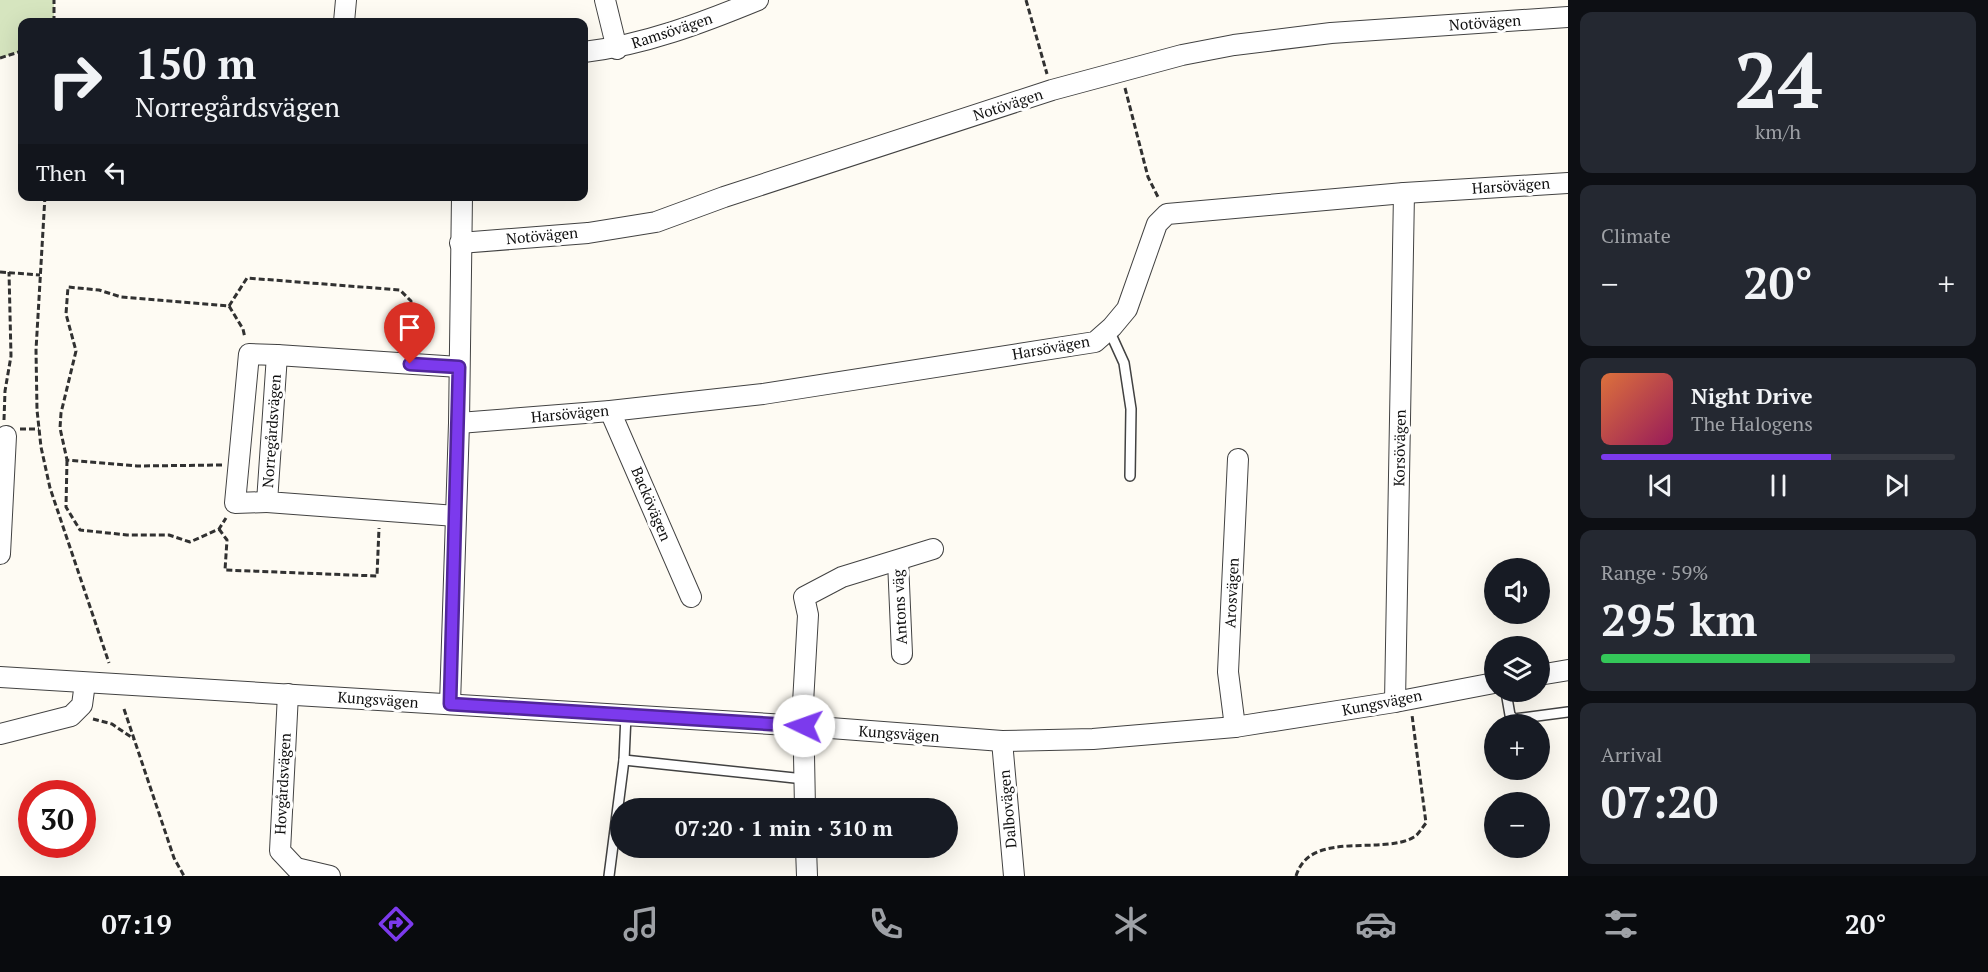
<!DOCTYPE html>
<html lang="en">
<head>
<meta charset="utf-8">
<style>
  :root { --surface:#171b24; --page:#242831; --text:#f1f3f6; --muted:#9ea1a6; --line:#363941; --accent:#7c3aed }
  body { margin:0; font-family:"PT Serif",serif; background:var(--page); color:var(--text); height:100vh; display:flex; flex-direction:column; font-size:22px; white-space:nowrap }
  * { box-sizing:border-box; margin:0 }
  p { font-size:20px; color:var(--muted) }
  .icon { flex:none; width:33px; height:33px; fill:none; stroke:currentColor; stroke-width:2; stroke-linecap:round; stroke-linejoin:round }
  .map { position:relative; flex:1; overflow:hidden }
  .sheet { display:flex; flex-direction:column; gap:12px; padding:12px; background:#0d0f14; width:420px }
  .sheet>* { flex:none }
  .hud { position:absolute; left:18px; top:18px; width:570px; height:183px; border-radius:12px; box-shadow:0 6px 24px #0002; background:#171b24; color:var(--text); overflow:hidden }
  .controls { position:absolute; left:1484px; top:558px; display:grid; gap:12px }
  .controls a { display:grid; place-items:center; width:66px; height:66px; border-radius:50%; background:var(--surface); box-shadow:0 6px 24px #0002; font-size:30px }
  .speed { position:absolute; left:18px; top:780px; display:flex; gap:12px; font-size:30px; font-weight:700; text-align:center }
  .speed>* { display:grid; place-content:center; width:78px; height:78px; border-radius:50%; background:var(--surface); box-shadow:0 6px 24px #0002; line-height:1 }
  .speed .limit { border:9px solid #d22; background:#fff; color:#111 }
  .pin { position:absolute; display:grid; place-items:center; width:51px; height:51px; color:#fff; margin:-62px -26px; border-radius:50% 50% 50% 0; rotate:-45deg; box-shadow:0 0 6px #0007 }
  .pin .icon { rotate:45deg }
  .me { position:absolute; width:66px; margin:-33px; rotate:273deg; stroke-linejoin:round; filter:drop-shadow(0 0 4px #0008) }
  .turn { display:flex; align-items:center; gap:21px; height:126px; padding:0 18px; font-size:27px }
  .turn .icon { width:78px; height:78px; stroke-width:2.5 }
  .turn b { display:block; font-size:42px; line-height:51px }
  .then { display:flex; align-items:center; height:57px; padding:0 18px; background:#0003; gap:12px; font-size:22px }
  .big { font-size:45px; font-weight:600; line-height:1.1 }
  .sheet .tile { flex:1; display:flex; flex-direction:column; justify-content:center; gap:9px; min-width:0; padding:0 21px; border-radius:12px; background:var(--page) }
  .sheet .dial { align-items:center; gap:0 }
  .dial b { font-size:78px; line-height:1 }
  .song { display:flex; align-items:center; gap:18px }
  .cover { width:72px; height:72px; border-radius:9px; background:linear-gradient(135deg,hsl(20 70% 55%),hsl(330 70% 35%)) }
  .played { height:6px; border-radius:3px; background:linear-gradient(90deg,var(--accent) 65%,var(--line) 65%) }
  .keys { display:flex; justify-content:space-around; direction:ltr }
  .heat { display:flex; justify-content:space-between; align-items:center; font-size:33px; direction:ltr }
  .charge { height:9px; border-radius:4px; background:linear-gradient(90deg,#34c759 59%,var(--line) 0) }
  .trip { position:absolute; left:610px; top:798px; width:348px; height:60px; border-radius:30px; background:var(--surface); box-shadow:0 6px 24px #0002; font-weight:600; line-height:60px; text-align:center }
  .dock { display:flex; height:96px; justify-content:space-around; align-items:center; background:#090b0e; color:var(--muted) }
  .dock .icon { width:42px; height:42px }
  .dock .selected { color:var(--accent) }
  .dock b { font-size:27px; color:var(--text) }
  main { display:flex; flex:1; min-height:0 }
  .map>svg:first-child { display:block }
</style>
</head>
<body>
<main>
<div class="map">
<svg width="1568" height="876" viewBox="0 0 1568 876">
  <rect width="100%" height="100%" fill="#fefbf3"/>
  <!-- park -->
  <path fill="#d6e5bf" d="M0,0H54V22H22V51L0,58Z"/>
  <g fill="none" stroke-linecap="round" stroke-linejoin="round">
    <defs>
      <g id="lane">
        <path d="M1109,330L1124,363L1131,409L1130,476"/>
        <path d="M1506,692L1510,715L1514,719L1568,712"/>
        <path d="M624,760L804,779"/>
        <path d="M609,876L624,760L626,715"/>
      </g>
      <g id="street">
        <path d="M605,0L617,49"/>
        <path d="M344,22L346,0"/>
        <path d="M584,52C644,45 702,23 758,0"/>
        <path d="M460,243L588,233L656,222L724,197L1052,90L1182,55L1234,45L1331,33L1568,17"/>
        <path d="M610,411L691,597"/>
        <path d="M459,423L610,411L763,394L1095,342L1112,327L1127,309L1157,224L1167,214L1404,193L1568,183"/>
        <path d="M267,502L235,503L249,354L277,355"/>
        <path d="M456,516L267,502L277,355L459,367"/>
        <path d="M0,554L6,436"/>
        <path d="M898,561L902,654"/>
        <path d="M1539,675L1568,670"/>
        <path d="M0,677L804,726L1002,741L1093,739L1235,727L1395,702L1494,683"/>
        <path d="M288,694L280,851L296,868L330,876"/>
        <path d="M1395,702L1404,193"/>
        <path d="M450,704L459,423L462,196"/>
        <path d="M1235,727L1228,672L1238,459"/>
        <path d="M0,734L71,716L82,705L85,683"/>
        <path d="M1002,741L1014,876"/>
        <path d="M805,808L803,703L808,615L804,597L842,577L933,549"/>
        <path d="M806,848L807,876"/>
      </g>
    </defs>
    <!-- lane casing -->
    <use href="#lane" stroke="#424242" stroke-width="12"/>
    <!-- street casing -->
    <use href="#street" stroke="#424242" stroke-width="22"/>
    <!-- path -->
    <g stroke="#313131" stroke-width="3" stroke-dasharray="6 3" stroke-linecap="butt">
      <path d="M1026,0L1047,74"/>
      <path d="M54,22V0"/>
      <path d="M0,58L22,51"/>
      <path d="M1125,88L1148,177L1159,199"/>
      <path d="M45,196L36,350L37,410L41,447L50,488L109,663"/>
      <path d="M0,272L40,275"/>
      <path d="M229,306L247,278L400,290L411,301L410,349"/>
      <path d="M4,420L5,391L11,356L9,272"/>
      <path d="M20,429H39"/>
      <path d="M67,460L66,507L80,530L127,535H169L190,542L219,529L226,518"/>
      <path d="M222,465L137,466L67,460L60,428L61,413L76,351L66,314L68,287L99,290L121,297L229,306L243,329L245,338"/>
      <path d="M219,529L227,540L225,570L377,576L379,528"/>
      <path d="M124,709L174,858L184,876"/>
      <path d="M93,719L112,724L134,739"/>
      <path d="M1296,876C1310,829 1382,856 1414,837C1418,835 1422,828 1426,823L1412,715"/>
    </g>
    <!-- lane -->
    <use href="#lane" stroke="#fff" stroke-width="9"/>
    <!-- street -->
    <use href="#street" stroke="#fff" stroke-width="20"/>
  </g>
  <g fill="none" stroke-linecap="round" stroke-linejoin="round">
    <defs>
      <path id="route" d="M410,364L459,367L450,704L804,726"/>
    </defs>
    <!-- route casing -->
    <use href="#route" stroke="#51269a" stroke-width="15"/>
    <!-- route -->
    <use href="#route" stroke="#7c3aed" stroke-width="10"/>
  </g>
  <g text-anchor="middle" stroke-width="6" stroke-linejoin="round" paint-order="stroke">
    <!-- street labels -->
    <g font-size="15" fill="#0f0f0f" stroke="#fff">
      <text transform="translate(1485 23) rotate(-4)" y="5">Notövägen</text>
      <text transform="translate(672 31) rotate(-18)" y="5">Ramsövägen</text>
      <text transform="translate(1008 105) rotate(-18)" y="5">Notövägen</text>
      <text transform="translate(1511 186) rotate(-4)" y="5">Harsövägen</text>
      <text transform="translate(542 236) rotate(-5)" y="5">Notövägen</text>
      <text transform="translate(1051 348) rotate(-10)" y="5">Harsövägen</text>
      <text transform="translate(570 414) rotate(-5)" y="5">Harsövägen</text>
      <text transform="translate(272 431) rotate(-86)" y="5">Norregårdsvägen</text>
      <text transform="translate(1400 448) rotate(-89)" y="5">Korsövägen</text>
      <text transform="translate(651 504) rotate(67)" y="5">Backövägen</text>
      <text transform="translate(1232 593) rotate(-87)" y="5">Arosvägen</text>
      <text transform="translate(900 607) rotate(-93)" y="5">Antons väg</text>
      <text transform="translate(378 700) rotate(4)" y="5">Kungsvägen</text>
      <text transform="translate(1382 703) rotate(-11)" y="5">Kungsvägen</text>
      <text transform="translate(899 734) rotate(4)" y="5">Kungsvägen</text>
      <text transform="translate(283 784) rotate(-87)" y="5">Hovgårdsvägen</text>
      <text transform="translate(1008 809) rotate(-95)" y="5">Dalbovägen</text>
    </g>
  </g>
</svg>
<div class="controls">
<a><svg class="icon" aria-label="sound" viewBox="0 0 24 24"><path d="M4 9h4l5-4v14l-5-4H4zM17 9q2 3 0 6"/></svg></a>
<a><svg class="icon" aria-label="layers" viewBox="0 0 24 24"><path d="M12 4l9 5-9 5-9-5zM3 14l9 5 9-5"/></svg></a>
<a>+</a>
<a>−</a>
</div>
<div class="speed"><div class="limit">30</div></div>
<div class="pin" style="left:410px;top:364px;background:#d93025"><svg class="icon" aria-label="arrive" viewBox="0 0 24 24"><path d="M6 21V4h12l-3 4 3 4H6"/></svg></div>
<svg class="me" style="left:804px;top:726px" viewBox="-20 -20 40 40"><circle r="19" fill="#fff"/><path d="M0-13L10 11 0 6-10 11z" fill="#7c3aed"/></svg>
<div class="trip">07:20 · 1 min · 310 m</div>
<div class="hud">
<div class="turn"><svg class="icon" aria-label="right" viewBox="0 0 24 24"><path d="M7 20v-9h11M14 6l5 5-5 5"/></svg><div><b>150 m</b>Norregårdsvägen</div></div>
<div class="then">Then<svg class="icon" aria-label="left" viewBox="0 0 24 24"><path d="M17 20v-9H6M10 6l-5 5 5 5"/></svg></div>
</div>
</div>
<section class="sheet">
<div class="tile dial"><b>24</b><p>km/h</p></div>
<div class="tile"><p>Climate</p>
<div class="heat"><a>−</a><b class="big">20°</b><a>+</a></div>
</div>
<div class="tile">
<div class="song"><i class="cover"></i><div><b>Night Drive</b><p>The Halogens</p></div></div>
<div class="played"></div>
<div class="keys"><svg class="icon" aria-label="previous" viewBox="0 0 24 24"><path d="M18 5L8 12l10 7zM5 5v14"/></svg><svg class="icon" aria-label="pause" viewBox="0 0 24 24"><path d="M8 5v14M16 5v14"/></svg><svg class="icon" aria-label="next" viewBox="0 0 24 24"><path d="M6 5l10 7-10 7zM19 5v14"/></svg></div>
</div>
<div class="tile"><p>Range · 59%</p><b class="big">295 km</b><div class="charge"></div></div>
<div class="tile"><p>Arrival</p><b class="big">07:20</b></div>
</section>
</main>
<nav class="dock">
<b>07:19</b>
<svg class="icon selected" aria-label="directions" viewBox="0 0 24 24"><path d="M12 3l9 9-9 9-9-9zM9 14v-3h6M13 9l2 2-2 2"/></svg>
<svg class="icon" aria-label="music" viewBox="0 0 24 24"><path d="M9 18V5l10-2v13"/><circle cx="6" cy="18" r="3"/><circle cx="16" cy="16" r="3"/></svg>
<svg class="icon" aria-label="phone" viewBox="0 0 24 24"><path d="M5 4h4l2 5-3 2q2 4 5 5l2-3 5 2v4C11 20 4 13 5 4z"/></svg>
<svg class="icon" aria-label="climate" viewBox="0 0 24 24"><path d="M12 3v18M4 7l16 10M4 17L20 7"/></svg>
<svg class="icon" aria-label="car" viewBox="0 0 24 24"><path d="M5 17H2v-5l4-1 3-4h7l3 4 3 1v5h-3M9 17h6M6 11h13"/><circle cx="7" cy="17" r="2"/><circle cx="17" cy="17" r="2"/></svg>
<svg class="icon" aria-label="filters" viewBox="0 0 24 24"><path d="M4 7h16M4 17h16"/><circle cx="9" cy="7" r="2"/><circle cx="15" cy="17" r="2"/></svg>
<b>20°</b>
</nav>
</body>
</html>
